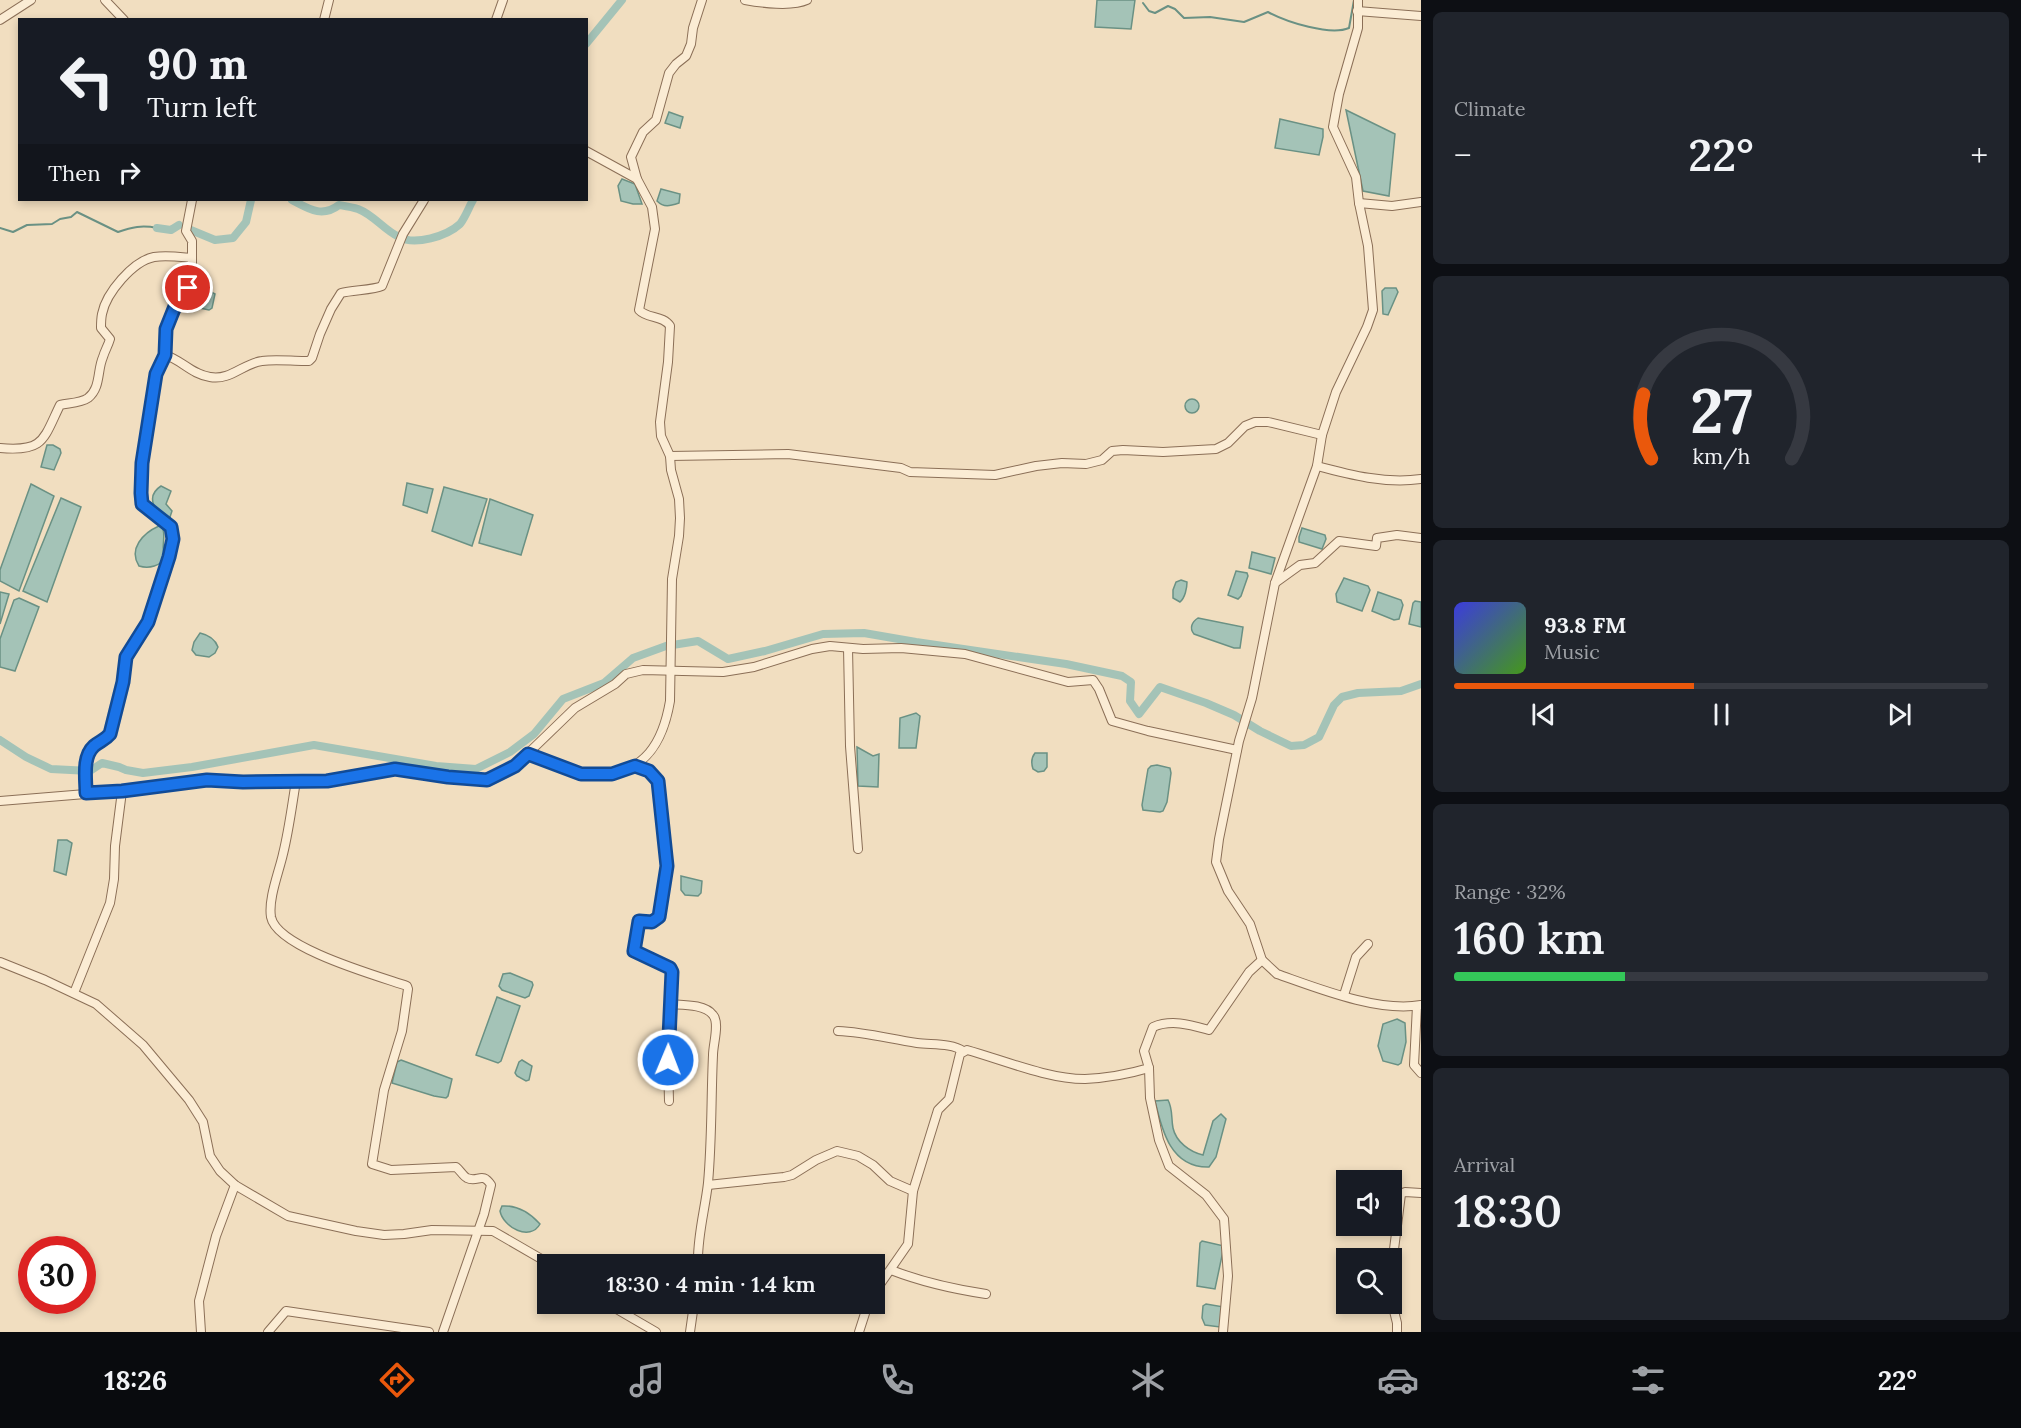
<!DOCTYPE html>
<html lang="en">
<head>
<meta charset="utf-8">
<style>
  :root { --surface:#171b24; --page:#20242c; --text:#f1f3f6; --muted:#9ea1a6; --line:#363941; --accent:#ea580c }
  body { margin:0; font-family:Lora,serif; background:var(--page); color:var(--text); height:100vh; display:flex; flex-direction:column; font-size:22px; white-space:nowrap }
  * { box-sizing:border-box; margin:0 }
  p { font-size:20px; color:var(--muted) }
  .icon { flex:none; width:33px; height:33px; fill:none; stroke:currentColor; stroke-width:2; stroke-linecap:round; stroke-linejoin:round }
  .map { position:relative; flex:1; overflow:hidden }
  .drawer { display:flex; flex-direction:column; gap:12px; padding:12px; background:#0d0f14; width:600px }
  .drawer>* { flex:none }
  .top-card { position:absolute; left:18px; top:18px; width:570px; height:183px; border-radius:0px; box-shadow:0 3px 9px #0003; background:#171b24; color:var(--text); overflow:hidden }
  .tools { position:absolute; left:1336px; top:1170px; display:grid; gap:12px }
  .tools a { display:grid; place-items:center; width:66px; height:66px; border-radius:0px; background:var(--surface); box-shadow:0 3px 9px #0003; font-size:30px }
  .speed { position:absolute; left:18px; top:1236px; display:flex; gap:12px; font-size:30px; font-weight:700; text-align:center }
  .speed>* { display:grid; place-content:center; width:78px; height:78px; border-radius:50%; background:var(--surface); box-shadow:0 3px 9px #0003; line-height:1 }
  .speed .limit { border:9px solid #d22; background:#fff; color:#111 }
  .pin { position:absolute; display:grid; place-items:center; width:51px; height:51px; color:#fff; margin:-26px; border:3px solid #fff; border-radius:50%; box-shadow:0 2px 6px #0007 }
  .me { position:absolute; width:66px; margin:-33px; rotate:1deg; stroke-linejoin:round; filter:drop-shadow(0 0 4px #0008) }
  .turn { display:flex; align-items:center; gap:21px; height:126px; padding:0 30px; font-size:27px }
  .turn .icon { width:78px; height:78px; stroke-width:2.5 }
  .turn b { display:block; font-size:42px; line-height:51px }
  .then { display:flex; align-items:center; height:57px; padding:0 30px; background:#0003; gap:12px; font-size:22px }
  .big { font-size:45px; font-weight:600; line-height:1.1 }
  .drawer .widget { flex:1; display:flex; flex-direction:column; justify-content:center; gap:9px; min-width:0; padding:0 21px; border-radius:9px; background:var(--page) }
  .drawer .dial { align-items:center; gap:0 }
  .dial svg { height:156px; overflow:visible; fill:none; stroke:var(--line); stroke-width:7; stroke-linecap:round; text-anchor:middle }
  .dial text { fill:var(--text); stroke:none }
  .song { display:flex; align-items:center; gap:18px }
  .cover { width:72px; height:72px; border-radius:9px; background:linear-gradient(135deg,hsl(240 70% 55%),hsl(100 70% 35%)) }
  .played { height:6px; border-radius:3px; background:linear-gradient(90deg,var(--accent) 45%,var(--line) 45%) }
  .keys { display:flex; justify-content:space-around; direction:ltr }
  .heat { display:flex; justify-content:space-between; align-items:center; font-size:33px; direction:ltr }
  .charge { height:9px; border-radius:4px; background:linear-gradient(90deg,#34c759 32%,var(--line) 0) }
  .trip { position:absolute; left:537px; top:1254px; width:348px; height:60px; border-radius:0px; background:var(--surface); box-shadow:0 3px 9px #0003; font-weight:600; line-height:60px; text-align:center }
  .menu { display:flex; height:96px; justify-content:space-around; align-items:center; background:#090b0e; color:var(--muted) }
  .menu .icon { width:42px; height:42px }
  .menu .on { color:var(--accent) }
  .menu b { font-size:27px; color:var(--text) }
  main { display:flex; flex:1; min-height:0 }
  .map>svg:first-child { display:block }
</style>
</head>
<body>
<main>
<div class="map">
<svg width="1421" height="1332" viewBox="0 0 1421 1332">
  <rect width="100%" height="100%" fill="#f1dec0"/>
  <!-- water -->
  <g fill="#a4c3b7" stroke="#6a9184" stroke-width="1.5">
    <path d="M1097,0H1135L1131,29L1095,27Z"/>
    <path d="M1346,110L1395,134L1389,196L1363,191Z"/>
    <path d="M669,112L683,117L680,128L665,123Z"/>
    <path d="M1280,119L1323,129V137L1319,155L1275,148Z"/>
    <path d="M622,179L635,184L642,204H633L621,201L618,186Z"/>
    <path d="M661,189L680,194L679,203C670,206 664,208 657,201Z"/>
    <path d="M201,287L215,294L212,308L209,310L195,307C190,301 190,298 191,291Z"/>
    <path d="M1385,288H1396L1398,292L1388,315L1383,314L1382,291Z"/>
    <circle cx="1192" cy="406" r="7"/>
    <path d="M47,445H53L60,449L61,453L54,470L41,467Z"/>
    <path d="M407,483L433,489L427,513L403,505Z"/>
    <path d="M31,484L54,496L19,591L0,581V570Z"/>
    <path d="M161,486L171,491L166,504L172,511L169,520C156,514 144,497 161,486Z"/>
    <path d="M444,487L487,499L472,546L432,531Z"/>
    <path d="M61,498L81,507L47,602L23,591Z"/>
    <path d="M490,499L533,515L521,555L479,543Z"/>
    <path d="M159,526H162C167,537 160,547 165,557C161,566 149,569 139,566C128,549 143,533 159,526Z"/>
    <path d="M1302,528L1325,535L1326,539L1322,549L1299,542V537Z"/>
    <path d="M1252,552L1275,558L1271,574L1249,568Z"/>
    <path d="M1236,571L1247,573L1248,576L1241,596L1238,599L1228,595Z"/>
    <path d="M1344,578L1368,586L1370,590L1362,611L1337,602L1336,594Z"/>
    <path d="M1181,580L1187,582C1187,588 1185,598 1180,602L1173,598V590L1176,582Z"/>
    <path d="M0,592L9,594L0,624Z"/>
    <path d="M1378,592L1401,600L1403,605L1399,619L1394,620L1372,611Z"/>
    <path d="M19,598L39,607L15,671L0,667V639L14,600Z"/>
    <path d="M1415,601L1421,602V627L1409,624L1413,603Z"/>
    <path d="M1198,618L1243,627L1240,648H1234L1194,634C1189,628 1192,622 1198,618Z"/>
    <path d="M200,633C209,635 215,639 218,647L215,653L209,657L196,655L192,650L194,642Z"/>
    <path d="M916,713L920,716L916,748H899L900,718Z"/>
    <path d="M857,747L873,756L879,754L878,787L858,786Z"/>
    <path d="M1035,753H1047V767L1044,771L1038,772L1033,769C1031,763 1031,758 1035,753Z"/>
    <path d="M1157,765L1170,768L1171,773L1167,802L1163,811L1160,812L1143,810L1142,805L1148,769L1151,766Z"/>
    <path d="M58,840H67L72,843L66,875L54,871Z"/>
    <path d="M681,876L702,881L701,893L698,896L685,895L681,890Z"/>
    <path d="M510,973L532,982L533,985L529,996L525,998L502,990L499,986L503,974Z"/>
    <path d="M497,997L520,1006L501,1061L498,1063L476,1055Z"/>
    <path d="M1397,1019L1405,1023L1406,1042L1401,1063L1398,1065L1383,1061L1378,1046L1383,1024Z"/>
    <path d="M401,1060L452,1079L448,1096L446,1098L434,1096L392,1083L397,1062Z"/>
    <path d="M522,1060L532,1066L529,1080L526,1081L517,1076L515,1073L519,1062Z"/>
    <path d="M1168,1100C1173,1109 1171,1118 1173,1128C1176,1142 1190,1152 1203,1155L1213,1121L1221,1114L1226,1119L1216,1157L1209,1167C1171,1168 1162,1131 1155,1101Z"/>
    <path d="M502,1206C517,1205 530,1213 540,1224C530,1242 503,1227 500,1211Z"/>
    <path d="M1202,1241L1224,1246L1215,1289L1197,1286L1200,1243Z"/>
    <path d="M1206,1304L1224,1307L1220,1327L1205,1325L1202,1318L1203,1306Z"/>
  </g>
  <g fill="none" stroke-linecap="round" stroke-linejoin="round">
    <!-- stream -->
    <g stroke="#6a9184" stroke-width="2">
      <path d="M1143,3L1149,11L1155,13L1168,6L1175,9L1184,18L1210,17L1244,22L1268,12C1287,22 1330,36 1349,28L1354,0"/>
      <path d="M0,228L13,232L27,225L52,224L60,219L71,217L77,212L118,232C132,227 142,225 157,228"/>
    </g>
    <!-- canal -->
    <g stroke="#a4c3b7" stroke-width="8">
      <path d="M586,44L622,0"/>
      <path d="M292,200C309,209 322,218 339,205C345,206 352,207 358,209C374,215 384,230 399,237C415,246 447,236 460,224C465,218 469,207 473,200"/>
      <path d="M157,228L171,230L179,225"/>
      <path d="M186,228L215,240L233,238L246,222L251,200"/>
      <path d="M0,740L26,757L51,769L90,771L102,763L119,767L126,770L143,773L192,767L314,745L436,766L476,769L510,752L534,734L563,699L604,683L633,658L666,646L698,641L728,659L765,651L823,634L864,633L916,642L1066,664L1122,676L1131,682L1130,701L1139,714L1160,687L1206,703L1234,715L1260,731L1291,746L1304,745L1319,737L1334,705L1342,697L1358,693L1401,691L1421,684"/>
    </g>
    <defs>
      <g id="minor">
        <path d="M105,0L124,20"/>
        <path d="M745,0C761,3 792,7 807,0"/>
        <path d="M1358,0V28L1339,94L1333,127L1356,177L1359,203L1368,246L1373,310L1367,327L1336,392L1322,435L1317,466L1275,583L1252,698L1239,741L1219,839L1216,862L1228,891L1250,924L1262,960L1277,974C1317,988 1379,1013 1421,1005"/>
        <path d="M1357,11L1421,16"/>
        <path d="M0,20L31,0"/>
        <path d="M324,20L329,0"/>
        <path d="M496,20L503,0"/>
        <path d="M637,179L631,157L643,132L656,120L669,73L676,64L686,56L691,44L693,28L702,0"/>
        <path d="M192,200L186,231L192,241V272L188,288L176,304L167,329L165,355C182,360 191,374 210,377C230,381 244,363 262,361C275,359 291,361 304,361H309L312,358L320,334L331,309L341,293C352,290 374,290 382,286L403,234L424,200"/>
        <path d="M1359,203L1392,206L1421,202"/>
        <path d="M0,448C44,452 43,440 60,405C69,403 81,403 88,398C101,388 97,370 103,357C105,350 108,346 110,339L101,328C101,324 101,319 102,314C106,293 133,261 154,257C167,255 180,257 192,258"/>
        <path d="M670,456L788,454L901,468L910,472L995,475L1036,466L1062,463L1086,464L1102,460L1112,451L1123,450L1163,452L1216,449L1228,443L1245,426L1255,422H1268L1322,435"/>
        <path d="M1317,466C1351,475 1385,484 1421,479"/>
        <path d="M1275,583L1300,565L1315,563L1339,541L1376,546L1377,538L1397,535L1421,538"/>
        <path d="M848,648L850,746L858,849"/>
        <path d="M528,754C543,759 565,771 581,774C586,775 594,774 599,774C645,774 663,742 670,701L672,579L679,536L680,518L679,499L671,470L670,456L661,436L660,422L668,362L670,326C663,315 647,319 639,310L655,229L652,207L637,179L586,151"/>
        <path d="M635,766L649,771L659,781L667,866L659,917L652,923L639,921L634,951L670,968L672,972L670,1004C682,1005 705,1004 713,1015C720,1023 713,1044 713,1055C711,1098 712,1140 708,1183C705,1210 697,1237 698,1264"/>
        <path d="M296,781C292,805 289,830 283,854C279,872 268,899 271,917C277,948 378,976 407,986L408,989L402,1031L384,1090L372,1164L391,1170L456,1167C460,1170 463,1176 467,1178C478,1183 482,1171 491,1185L484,1214L443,1332"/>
        <path d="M86,793C85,778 82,757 94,746C100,741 105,740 110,734L123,682L126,657L148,622L169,557L173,539L171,527L142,504L141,493C143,448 146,397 165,355"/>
        <path d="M0,801L122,791L207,780L243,782L327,781L395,769L448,777L487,780L515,766L575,708L615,684L626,674L643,670L723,672L754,667L812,649L830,646L863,649L901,648L965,654L1068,682L1093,680L1099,689L1112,721L1148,731L1237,750"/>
        <path d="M0,962L45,980L96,1004L143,1045L189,1100L203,1122L210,1156L220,1171L235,1185L288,1216L356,1231L384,1235L404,1234L432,1230L493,1231L550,1264"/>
        <path d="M74,993L110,903L114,879L115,846L122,791"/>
        <path d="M1344,995L1356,957L1368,944"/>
        <path d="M1417,1006L1414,1065L1421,1073"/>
        <path d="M838,1031C865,1032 890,1039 917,1043C931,1045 952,1043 963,1051"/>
        <path d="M1149,1068L1150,1098L1159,1140L1169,1166L1206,1195L1224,1219L1228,1276L1223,1332"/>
        <path d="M669,1101L668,1060L670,1004"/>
        <path d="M708,1185L784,1177L792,1175L816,1160L837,1151L858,1156L873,1165L890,1181L913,1191"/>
        <path d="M1392,1265L1401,1194L1405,1192L1421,1193"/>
        <path d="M891,1270C922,1282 953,1289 986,1294"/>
        <path d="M874,1293L908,1244L913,1191L938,1110L949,1099L960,1054L967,1050C1003,1060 1048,1079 1085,1079C1105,1078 1129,1074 1149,1068L1144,1051L1153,1027C1172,1019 1191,1025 1209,1030L1249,972L1262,960"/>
        <path d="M1392,1303L1397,1323V1332"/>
        <path d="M608,1304L656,1332"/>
        <path d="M201,1332L199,1301L216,1236L235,1185"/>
        <path d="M268,1332L286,1311L429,1332"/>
        <path d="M690,1332L694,1304"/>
        <path d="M859,1332L868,1304"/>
      </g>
    </defs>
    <!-- minor casing -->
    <use href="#minor" stroke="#8b6f57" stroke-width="10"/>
    <!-- minor -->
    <use href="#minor" stroke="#fbecd4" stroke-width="8"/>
  </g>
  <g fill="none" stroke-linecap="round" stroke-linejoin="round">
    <defs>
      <path id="route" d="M188,288L176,304L166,329L165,355L156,374L142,463L141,493L142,504L171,527L173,539L169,557L148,622L126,657L123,682L110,734C105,740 100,741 94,746C82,757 86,778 86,793L122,791L207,780L243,782L327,781L395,769L448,777L487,780L515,766L528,754L581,774H612L635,766L649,771L658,781L667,866L659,917L652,922L639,921L634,951L670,968L672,972L668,1060"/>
    </defs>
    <!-- route casing -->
    <use href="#route" stroke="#114b97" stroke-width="15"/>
    <!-- route -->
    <use href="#route" stroke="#1a73e8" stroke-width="10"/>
  </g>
</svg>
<div class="tools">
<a><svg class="icon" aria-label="sound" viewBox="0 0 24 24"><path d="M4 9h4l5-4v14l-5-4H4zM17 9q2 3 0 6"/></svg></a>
<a><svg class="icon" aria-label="search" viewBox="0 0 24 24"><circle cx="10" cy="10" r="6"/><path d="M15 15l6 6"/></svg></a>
</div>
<div class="speed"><div class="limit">30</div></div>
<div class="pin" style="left:188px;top:288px;background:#d93025"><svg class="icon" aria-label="arrive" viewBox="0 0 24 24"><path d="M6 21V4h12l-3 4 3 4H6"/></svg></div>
<svg class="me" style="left:668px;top:1060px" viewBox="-20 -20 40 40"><circle r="17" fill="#1a73e8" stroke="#fff" stroke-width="3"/><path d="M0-11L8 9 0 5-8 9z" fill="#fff"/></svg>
<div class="trip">18:30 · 4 min · 1.4 km</div>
<div class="top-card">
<div class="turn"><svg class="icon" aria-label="left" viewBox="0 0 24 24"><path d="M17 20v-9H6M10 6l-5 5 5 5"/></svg><div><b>90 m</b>Turn left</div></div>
<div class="then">Then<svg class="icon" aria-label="right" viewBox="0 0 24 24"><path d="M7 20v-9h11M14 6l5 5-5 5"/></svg></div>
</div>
</div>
<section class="drawer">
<div class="widget"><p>Climate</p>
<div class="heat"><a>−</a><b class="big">22°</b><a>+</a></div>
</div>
<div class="widget dial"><svg viewBox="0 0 100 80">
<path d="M14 69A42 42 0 1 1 86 69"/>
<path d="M14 69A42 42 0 0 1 10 36" stroke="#ea580c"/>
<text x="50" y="56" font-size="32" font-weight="700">27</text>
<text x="50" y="72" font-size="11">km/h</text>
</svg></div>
<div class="widget">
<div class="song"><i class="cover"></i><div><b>93.8 FM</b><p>Music</p></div></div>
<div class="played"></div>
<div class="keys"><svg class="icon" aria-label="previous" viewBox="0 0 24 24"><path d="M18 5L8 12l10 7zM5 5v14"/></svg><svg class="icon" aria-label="pause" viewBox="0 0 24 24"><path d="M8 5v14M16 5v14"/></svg><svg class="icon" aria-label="next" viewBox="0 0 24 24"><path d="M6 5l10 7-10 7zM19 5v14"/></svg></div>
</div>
<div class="widget"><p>Range · 32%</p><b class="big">160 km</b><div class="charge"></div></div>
<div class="widget"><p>Arrival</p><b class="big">18:30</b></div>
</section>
</main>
<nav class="menu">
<b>18:26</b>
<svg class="icon on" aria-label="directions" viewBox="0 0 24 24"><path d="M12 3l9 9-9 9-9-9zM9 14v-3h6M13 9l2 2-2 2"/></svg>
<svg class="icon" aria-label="music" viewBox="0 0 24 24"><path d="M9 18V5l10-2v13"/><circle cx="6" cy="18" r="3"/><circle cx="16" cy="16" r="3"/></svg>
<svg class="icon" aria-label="phone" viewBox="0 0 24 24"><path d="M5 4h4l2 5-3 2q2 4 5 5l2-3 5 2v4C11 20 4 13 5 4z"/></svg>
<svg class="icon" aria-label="climate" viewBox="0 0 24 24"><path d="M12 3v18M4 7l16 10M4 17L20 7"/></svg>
<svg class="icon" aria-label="car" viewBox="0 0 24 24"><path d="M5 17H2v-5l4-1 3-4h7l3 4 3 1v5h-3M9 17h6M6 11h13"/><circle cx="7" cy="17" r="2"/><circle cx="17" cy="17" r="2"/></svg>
<svg class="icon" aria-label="filters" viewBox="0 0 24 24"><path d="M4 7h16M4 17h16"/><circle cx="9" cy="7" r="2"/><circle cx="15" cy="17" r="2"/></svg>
<b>22°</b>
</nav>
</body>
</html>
